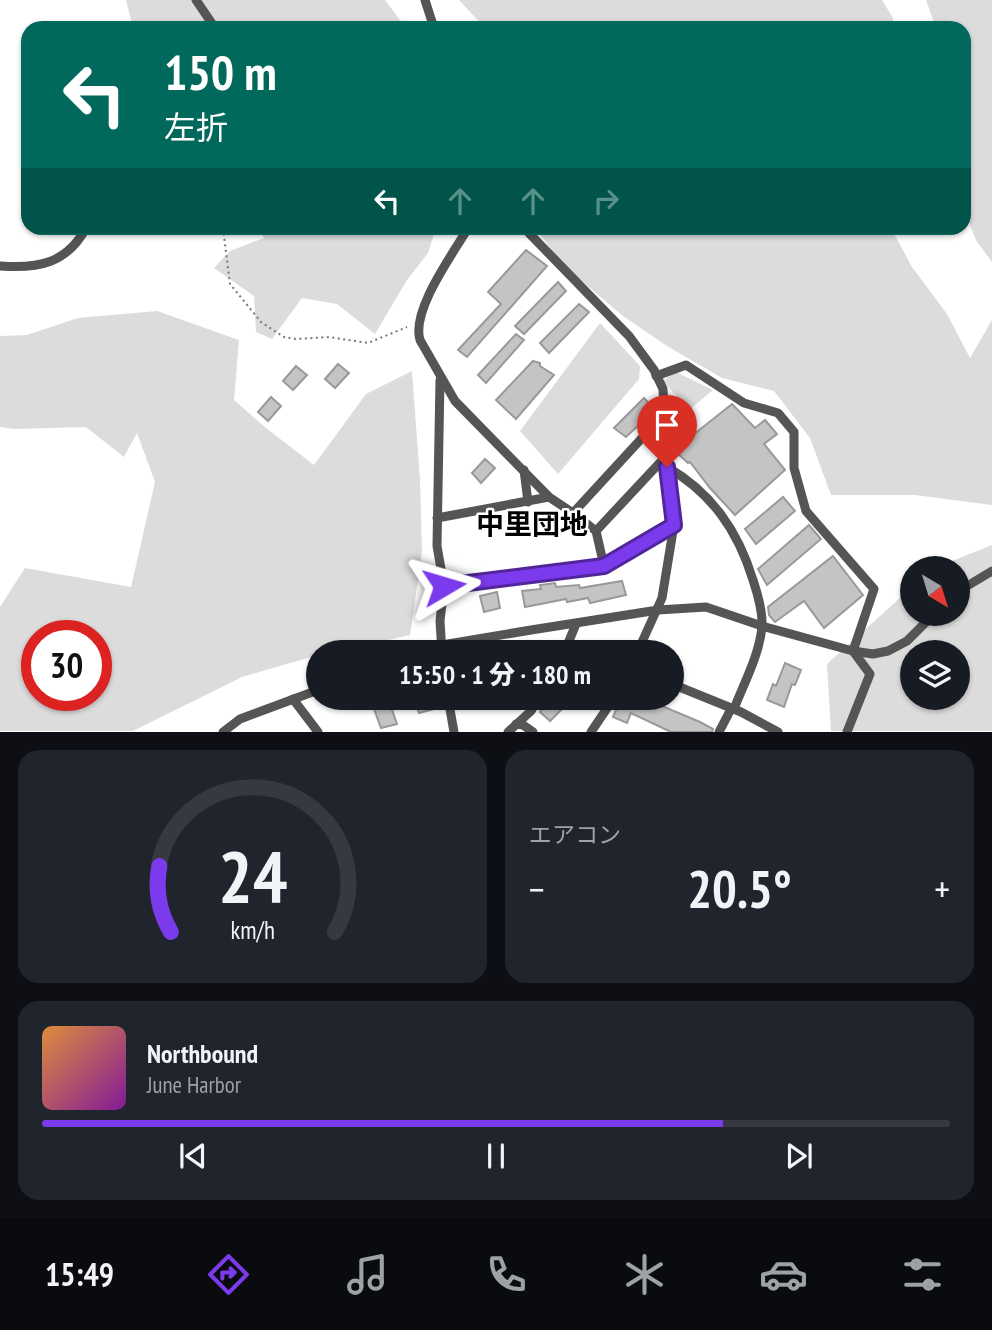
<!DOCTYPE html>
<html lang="ja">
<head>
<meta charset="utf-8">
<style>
  :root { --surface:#171b24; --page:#20242c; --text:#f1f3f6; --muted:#9ea1a6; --line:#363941; --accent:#7c3aed }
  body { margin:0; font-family:"PT Sans Narrow","Noto Sans JP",sans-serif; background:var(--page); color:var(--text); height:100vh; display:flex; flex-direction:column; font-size:26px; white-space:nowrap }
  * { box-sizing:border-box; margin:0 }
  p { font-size:23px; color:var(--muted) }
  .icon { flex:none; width:38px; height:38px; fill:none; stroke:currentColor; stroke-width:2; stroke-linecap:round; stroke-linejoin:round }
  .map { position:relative; height:732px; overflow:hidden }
  .drawer { display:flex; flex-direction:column; gap:18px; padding:18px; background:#0d0f14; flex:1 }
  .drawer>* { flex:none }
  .top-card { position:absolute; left:21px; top:21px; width:950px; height:214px; border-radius:21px; box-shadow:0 2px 5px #0004; background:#00695c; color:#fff; overflow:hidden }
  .needle { width:46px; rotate:142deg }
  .tools { position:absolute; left:900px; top:556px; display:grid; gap:14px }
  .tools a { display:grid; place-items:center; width:70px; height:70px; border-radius:50%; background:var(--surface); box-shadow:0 2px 5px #0004; font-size:35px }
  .speed { position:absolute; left:21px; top:620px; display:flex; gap:14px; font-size:35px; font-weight:700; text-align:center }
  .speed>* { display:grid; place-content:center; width:91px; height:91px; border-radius:50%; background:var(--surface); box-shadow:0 2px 5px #0004; line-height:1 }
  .speed .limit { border:10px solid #d22; background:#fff; color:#111 }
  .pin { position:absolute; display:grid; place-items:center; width:60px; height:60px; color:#fff; margin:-72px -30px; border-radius:50% 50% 50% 0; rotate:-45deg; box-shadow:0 0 7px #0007 }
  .pin .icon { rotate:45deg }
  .me { position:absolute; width:77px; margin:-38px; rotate:83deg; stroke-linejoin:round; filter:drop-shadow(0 0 5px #0008) }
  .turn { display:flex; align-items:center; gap:24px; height:147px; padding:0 28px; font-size:32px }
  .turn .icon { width:91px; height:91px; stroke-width:2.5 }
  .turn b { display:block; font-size:49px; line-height:60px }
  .lanes { display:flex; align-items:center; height:66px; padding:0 28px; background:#0003; justify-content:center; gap:35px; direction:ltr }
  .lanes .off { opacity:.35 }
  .big { font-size:52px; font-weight:800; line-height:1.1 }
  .drawer .card { flex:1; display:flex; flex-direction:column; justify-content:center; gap:10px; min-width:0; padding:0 24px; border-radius:21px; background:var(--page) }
  .drawer .dial { align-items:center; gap:0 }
  .dial svg { height:182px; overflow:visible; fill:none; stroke:var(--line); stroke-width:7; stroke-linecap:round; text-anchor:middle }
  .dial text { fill:var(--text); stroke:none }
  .song { display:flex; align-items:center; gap:21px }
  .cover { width:84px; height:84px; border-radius:10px; background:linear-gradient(135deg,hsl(30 70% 55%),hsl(290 70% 35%)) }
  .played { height:7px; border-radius:4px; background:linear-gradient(90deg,var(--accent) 75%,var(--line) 75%) }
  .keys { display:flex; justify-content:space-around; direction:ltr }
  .heat { display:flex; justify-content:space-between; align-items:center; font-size:38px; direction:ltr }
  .drawer .tiles { flex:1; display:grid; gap:18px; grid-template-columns:1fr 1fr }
  .card:last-child { grid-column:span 2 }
  .trip { position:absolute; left:306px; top:640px; width:378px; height:70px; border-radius:35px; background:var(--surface); box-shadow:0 2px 5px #0004; font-weight:800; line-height:70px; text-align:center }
  .dock { display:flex; height:112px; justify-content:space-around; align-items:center; background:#090b0e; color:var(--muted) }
  .dock .icon { width:49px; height:49px }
  .dock .on { color:var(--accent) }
  .dock b { font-size:32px; color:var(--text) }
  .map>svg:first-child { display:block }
</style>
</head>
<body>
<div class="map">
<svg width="992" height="732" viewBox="0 0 992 732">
  <rect width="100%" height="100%" fill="#fff"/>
  <!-- green -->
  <g fill="#dcdcdc" fill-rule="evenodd">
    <path d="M126,0H385L406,28H133Z"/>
    <path d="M459,0H882L893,18V28H485Z"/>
    <path d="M926,0H992V262L976,240L964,210V28H936Z"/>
    <path d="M259,228H436L428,253L407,280L375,334L337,304L302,298L272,339L256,332L254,296L214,268L230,251L264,238Z"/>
    <path d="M535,228H891L912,267L947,314L970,358L992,320V505L915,495H831L810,438L774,391L722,378L667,346L623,316L564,266Z"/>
    <path d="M157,311L239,340L234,400L266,428L314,465L366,394L412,371L420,480L422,552L410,635L329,653H318V655L242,677L133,731H0V607L25,568L131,587L155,482L137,433L124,457L86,427L14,429L0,427V336L27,335L78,318ZM37,635H96V695H37Z"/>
    <path d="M600,323L640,366L639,379L558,474L520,431Z"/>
    <path d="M676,372L713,390L678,419L674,405L677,396L662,381Z"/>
    <path d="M992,545V731H831L827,664L912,587V614H957V569H932ZM912,653H957V698H912Z"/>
  </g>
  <!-- building -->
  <g fill="#c4c4c4" stroke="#999" stroke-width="2">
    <path d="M526,250L547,266L467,357L458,350L501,304L488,292Z"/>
    <path d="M558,282L566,291L524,334L515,326Z"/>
    <path d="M579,304L589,312L549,353L540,343Z"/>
    <path d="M516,334L524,340L486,383L478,375Z"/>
    <path d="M533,361L540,363V366L554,375L516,419L496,400Z"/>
    <path d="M338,364L349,373L335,388L325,379Z"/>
    <path d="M296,366L307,375L293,390L283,381Z"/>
    <path d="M271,397L281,406L268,421L258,412Z"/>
    <path d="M644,398L655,410L626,437L614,428Z"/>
    <path d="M732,404L755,428L765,420L777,434L764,444L785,470L735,515L710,488L690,462L688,463L674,450Z"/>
    <path d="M485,459L495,468L481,483L472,473Z"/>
    <path d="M783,497L795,511L756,544L745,529Z"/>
    <path d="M809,525L821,539L767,585L758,569Z"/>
    <path d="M833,556L863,595L824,628L804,601L775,622L769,615L768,607Z"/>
    <path d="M622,581L626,595L590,603L588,598L567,602L566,599L525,607L522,591L541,589L540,585L555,583L556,587L579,585L580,588Z"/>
    <path d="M497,592L500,608L484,612L480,596Z"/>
    <path d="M785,663L801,670L795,685L792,684L784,707L767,700L773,684L776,686Z"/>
    <path d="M370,698H388L397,724L381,728Z"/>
    <path d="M413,698H431L434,709L419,713Z"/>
    <path d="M552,698H555L564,707L550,721L540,712Z"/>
    <path d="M621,698H627L646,706L649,698H652L663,703L662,706L700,722L713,729L712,732H671L631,713L627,723L613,717Z"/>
  </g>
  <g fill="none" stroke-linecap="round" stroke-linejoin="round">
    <!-- path -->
    <path stroke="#777" stroke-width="2" stroke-dasharray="2 3.5" stroke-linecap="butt" d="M223,228L230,284L261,322L284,337L296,339L329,337L368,343L407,327"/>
    <!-- street -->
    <g stroke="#555" stroke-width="9">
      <path d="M196,0L215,28"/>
      <path d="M425,0L434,28"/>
      <path d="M468,228C453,254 411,310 420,340L455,401L549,497L573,513L596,531L604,566"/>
      <path d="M524,228L629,336L654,370L663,389L667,467L674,525L662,598L637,653"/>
      <path d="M0,266C39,269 67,263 86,228"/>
      <path d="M656,376L686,365L744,403L778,413L794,432V468L806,511L874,589L853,651L870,674L847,732"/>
      <path d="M440,380L437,546L444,586L440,621L442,653"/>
      <path d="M667,467C712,493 738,531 753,580C758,595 763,612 762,627C759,656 744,683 734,709"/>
      <path d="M524,470L528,502"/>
      <path d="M573,513L665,413"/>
      <path d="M437,518L549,497"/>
      <path d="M596,531L667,455"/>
      <path d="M444,586L604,566L674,525"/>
      <path d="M957,592L992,571"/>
      <path d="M422,653L442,645L531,630L658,610L706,607L762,626L853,651L873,654L888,651L907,641L934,614"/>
      <path d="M564,653L576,624"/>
      <path d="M672,684L741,712L778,732"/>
      <path d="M448,698L454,732"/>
      <path d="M293,699L318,732"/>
      <path d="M516,724L523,725L533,732"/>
      <path d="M223,732L240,719L318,690"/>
      <path d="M508,732L531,711L539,698"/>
      <path d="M591,732L614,698"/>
      <path d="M719,732L731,709"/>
    </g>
  </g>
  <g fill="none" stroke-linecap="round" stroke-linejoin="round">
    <defs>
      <path id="route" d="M444,586L604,566L674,525L667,467"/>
    </defs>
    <!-- route casing -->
    <use href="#route" stroke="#51269a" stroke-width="18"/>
    <!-- route -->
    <use href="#route" stroke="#7c3aed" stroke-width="12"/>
  </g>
  <g text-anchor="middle" stroke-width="5" stroke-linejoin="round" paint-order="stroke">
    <!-- neighbourhood labels -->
    <g font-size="28" font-weight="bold" fill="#000" stroke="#fff">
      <text x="532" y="534">中里団地</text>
    </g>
  </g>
</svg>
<div class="tools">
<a><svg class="needle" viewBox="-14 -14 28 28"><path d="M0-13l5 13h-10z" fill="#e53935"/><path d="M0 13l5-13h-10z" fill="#9ea1a6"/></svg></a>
<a><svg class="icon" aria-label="layers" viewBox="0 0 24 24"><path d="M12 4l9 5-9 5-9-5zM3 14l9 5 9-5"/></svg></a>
</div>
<div class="speed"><div class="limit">30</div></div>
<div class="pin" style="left:667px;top:467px;background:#d93025"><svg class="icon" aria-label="arrive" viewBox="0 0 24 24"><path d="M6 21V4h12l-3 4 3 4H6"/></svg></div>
<svg class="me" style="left:444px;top:586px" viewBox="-20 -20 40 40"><path d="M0-17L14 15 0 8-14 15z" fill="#7c3aed" stroke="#fff" stroke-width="4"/></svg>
<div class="trip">15:50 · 1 分 · 180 m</div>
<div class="top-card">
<div class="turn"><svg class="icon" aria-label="left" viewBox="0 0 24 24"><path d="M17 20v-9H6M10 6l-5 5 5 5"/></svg><div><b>150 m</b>左折</div></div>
<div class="lanes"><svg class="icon" aria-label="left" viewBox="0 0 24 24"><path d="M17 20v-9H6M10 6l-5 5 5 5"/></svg><svg class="icon off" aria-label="ahead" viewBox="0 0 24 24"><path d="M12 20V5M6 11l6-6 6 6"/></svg><svg class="icon off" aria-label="ahead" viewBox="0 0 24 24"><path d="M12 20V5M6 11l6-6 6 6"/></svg><svg class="icon off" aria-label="right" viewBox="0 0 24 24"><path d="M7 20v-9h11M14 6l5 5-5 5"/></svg></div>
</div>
</div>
<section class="drawer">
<div class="tiles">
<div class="card dial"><svg viewBox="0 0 100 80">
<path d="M14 69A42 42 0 1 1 86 69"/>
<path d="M14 69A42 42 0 0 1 9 40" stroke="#7c3aed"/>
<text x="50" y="56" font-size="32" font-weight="700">24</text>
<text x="50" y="72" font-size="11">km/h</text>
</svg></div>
<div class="card"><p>エアコン</p>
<div class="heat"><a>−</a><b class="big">20.5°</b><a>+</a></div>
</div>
<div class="card">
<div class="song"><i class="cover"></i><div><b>Northbound</b><p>June Harbor</p></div></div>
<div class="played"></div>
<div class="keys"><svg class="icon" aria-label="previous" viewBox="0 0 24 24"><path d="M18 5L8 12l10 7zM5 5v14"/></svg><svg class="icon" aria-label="pause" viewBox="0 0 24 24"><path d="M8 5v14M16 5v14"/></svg><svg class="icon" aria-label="next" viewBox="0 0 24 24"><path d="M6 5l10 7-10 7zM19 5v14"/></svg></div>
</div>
</div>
</section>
<nav class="dock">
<b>15:49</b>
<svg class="icon on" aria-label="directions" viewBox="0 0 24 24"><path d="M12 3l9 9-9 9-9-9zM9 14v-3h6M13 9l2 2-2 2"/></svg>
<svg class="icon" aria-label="music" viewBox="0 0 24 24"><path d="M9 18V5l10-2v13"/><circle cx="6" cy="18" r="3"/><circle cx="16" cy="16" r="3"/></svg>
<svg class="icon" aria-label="phone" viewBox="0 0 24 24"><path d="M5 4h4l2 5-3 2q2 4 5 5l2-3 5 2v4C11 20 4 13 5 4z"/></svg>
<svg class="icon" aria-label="climate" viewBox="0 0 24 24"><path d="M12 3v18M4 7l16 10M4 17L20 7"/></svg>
<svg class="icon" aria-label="car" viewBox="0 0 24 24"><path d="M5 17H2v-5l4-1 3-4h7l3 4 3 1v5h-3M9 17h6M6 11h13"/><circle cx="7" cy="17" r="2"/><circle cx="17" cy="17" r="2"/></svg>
<svg class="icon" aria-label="filters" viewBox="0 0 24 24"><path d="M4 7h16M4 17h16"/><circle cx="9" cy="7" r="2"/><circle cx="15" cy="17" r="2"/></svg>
</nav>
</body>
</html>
